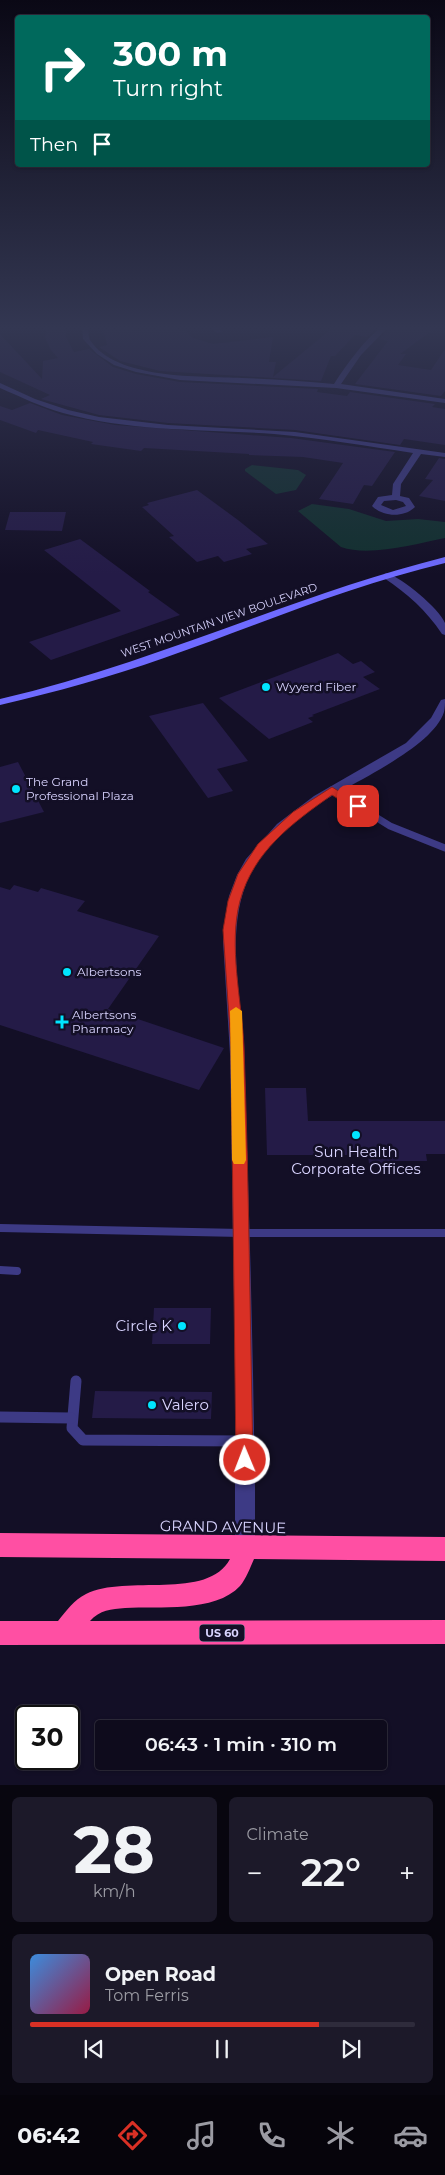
<!DOCTYPE html>
<html lang="en">
<head>
<meta charset="utf-8">
<style>
  :root { --surface:#0e0b1c; --page:#1c1929; --text:#f1f3f6; --muted:#9b9ba3; --line:#2e2b3b; --accent:#d93025 }
  body { margin:0; font-family:Montserrat,sans-serif; background:var(--page); color:var(--text); height:100vh; display:flex; flex-direction:column; font-size:19px; white-space:nowrap }
  * { box-sizing:border-box; margin:0 }
  p { font-size:16px; color:var(--muted) }
  .icon { flex:none; width:28px; height:28px; fill:none; stroke:currentColor; stroke-width:2; stroke-linecap:round; stroke-linejoin:round }
  .map { position:relative; height:1785px; overflow:hidden }
  .side { display:flex; flex-direction:column; gap:12px; padding:12px; background:#08060f; flex:1 }
  .side>* { flex:none }
  .top-card { position:absolute; left:15px; top:15px; width:415px; height:152px; border-radius:5px; box-shadow:0 1px 4px #0004,0 0 0 1px var(--line); background:#00695c; color:#fff; overflow:hidden }
  .speed { position:absolute; left:15px; top:1705px; display:flex; gap:10px; font-size:25px; font-weight:700; text-align:center }
  .speed>* { display:grid; place-content:center; width:65px; height:65px; border-radius:50%; background:var(--surface); box-shadow:0 1px 4px #0004,0 0 0 1px var(--line); line-height:1 }
  .speed .limit { border:2px solid #111; border-radius:8px; background:#fff; color:#111 }
  .pin { position:absolute; display:grid; place-items:center; width:42px; height:42px; color:#fff; margin:-21px; border-radius:10px; box-shadow:0 2px 8px #0006 }
  .me { position:absolute; width:55px; margin:-28px; rotate:359deg; stroke-linejoin:round; filter:drop-shadow(0 0 4px #0008) }
  .turn { display:flex; align-items:center; gap:18px; height:105px; padding:0 15px; font-size:22px }
  .turn .icon { width:65px; height:65px; stroke-width:2.5 }
  .turn b { display:block; font-size:35px; line-height:42px }
  .then { display:flex; align-items:center; height:48px; padding:0 15px; background:#0003; gap:10px; font-size:19px }
  .big { font-size:38px; font-weight:600; line-height:1.1 }
  .side .tile { flex:1; display:flex; flex-direction:column; justify-content:center; gap:8px; min-width:0; padding:0 18px; border-radius:8px; background:var(--page) }
  .side .dial { align-items:center; gap:0 }
  .dial b { font-size:65px; line-height:1 }
  .song { display:flex; align-items:center; gap:15px }
  .cover { width:60px; height:60px; border-radius:8px; background:linear-gradient(135deg,hsl(210 70% 55%),hsl(340 70% 35%)) }
  .played { height:5px; border-radius:2px; background:linear-gradient(90deg,var(--accent) 75%,var(--line) 75%) }
  .keys { display:flex; justify-content:space-around; direction:ltr }
  .heat { display:flex; justify-content:space-between; align-items:center; font-size:28px; direction:ltr }
  .side .tiles { flex:1; display:grid; gap:12px; grid-template-columns:1fr 1fr }
  .tile:last-child { grid-column:span 2 }
  .trip { position:absolute; left:95px; top:1720px; width:292px; height:50px; border-radius:5px; background:var(--surface); box-shadow:0 1px 4px #0004,0 0 0 1px var(--line); font-weight:600; line-height:50px; text-align:center }
  .menu { display:flex; height:80px; justify-content:space-around; align-items:center; background:#06040b; color:var(--muted) }
  .menu .icon { width:35px; height:35px }
  .menu .on { color:var(--accent) }
  .menu b { font-size:22px; color:var(--text) }
  .map>svg:first-child { display:block }
</style>
</head>
<body>
<div class="map">
<svg width="445" height="1785" viewBox="0 0 445 1785">
  <rect width="100%" height="100%" fill="#130f26"/>
  <!-- green -->
  <g fill="#12302f">
    <path d="M252,465L298,470L306,475L296,490L276,494L245,471V469Z"/>
    <path d="M312,504L349,509L386,521L418,519L445,522V538C416,544 369,557 341,547L298,511Z"/>
  </g>
  <!-- building -->
  <g fill="#241b47">
    <path d="M336,325H380L367,337L355,335L335,356H331L321,381L160,371L120,361L99,347L107,345L103,329L131,328L132,331L176,326L181,331H186L193,338L213,344L273,337L269,362H276L273,377Z"/>
    <path d="M392,325H440L400,354H406L398,365L431,370L445,349V391L441,396L355,384L388,341L379,339Z"/>
    <path d="M66,327V337L74,352L89,349L113,367L136,374L180,382L318,389L317,392L347,396L350,392L435,404L432,407L445,409V445L404,439L400,445L295,430L168,423L99,415L41,399L50,395L0,372V334L42,379L43,361L58,358L51,350L45,338L46,328Z"/>
    <path d="M30,403L62,415L115,425L291,438L395,452L372,486L364,485L353,504L319,499L343,463L303,457L249,455V454L144,448L141,451L91,444L93,442L38,430L36,433L0,420V406L12,410Z"/>
    <path d="M439,458L445,459V501L419,496L433,480L425,479Z"/>
    <path d="M197,490L238,520L268,544L246,549L252,554L224,562L218,556L197,562L169,537L174,536L142,507L149,505L147,503Z"/>
    <path d="M10,512H66L62,531L5,530Z"/>
    <path d="M80,539L150,591L148,592L180,615L51,660L29,642L121,611L44,550Z"/>
    <path d="M338,653L353,664L361,661L375,672L363,677L380,689L312,715L314,716L308,718L313,722L269,739L219,698Z"/>
    <path d="M203,703L248,761L217,769L233,791L208,798L149,716Z"/>
    <path d="M18,762L44,812L0,823V767Z"/>
    <path d="M14,885L38,892L41,888L85,901L77,911L159,936L108,1009L224,1048L199,1090L0,1025V887L10,890Z"/>
    <path d="M265,1088H306L308,1121H445V1154H426L427,1161H393V1164H369L368,1155H267Z"/>
    <path d="M154,1308H211L210,1344H152Z"/>
    <path d="M95,1391L212,1392L211,1419L92,1418Z"/>
  </g>
  <g fill="none" stroke-linecap="round" stroke-linejoin="round">
    <!-- lane-far2 -->
    <path stroke="#3d3a85" stroke-width="7" d="M332,790L390,826L445,848"/>
    <!-- lane-far1 -->
    <g stroke="#3d3a85" stroke-width="8">
      <path d="M0,1228L241,1233H445"/>
      <path d="M0,1270L17,1271"/>
    </g>
    <!-- lane -->
    <g stroke="#3d3a85" stroke-width="11">
      <path d="M76,1381L72,1428L83,1440L244,1441"/>
      <path d="M0,1417L71,1418"/>
    </g>
    <!-- street -->
    <g fill="#3d3a85" fill-rule="evenodd">
      <path d="M82,325H88C89,329 88,336 90,340C116,380 200,376 242,378C273,379 303,381 334,384C348,362 363,342 383,325H390L361,355L341,384L445,399V403L336,388L180,380L136,372L114,365L97,354L83,339Z"/>
      <path d="M208,325H215L222,332L217,333Z"/>
      <path d="M0,383L35,399L68,410L99,417L168,425L295,432L445,453V457L421,454L401,484L400,496L409,498L415,507C404,518 383,517 372,506L378,497L392,495L393,484L413,453C367,446 321,438 274,434C204,429 132,432 63,413C41,407 21,397 0,388ZM396,500L403,502L406,506L393,510L381,505L384,501Z"/>
      <path d="M387,573C402,578 439,608 445,623C445,626 445,631 445,635L442,634C426,610 408,594 384,578V574Z"/>
      <path d="M445,699C445,703 445,708 444,712C432,750 342,787 309,810C279,832 252,859 242,896C228,947 242,1003 244,1055C249,1199 253,1343 255,1487V1549L252,1556L245,1559L238,1556L235,1549V1363L230,1054L223,941L229,896L237,875L246,859L277,824L314,796L406,743L431,718L441,700Z"/>
    </g>
    <!-- secondary -->
    <path fill="#6f6bff" fill-rule="evenodd" d="M445,557V563C349,586 257,625 164,658C110,677 56,692 0,705V699C152,664 294,595 445,557Z"/>
    <!-- highway -->
    <path fill="#ff4fa3" fill-rule="evenodd" d="M0,1533L445,1537V1561L254,1559C250,1568 246,1579 240,1586C215,1613 158,1606 125,1608C111,1609 100,1610 90,1621L445,1620V1644L0,1645V1621H58C66,1611 74,1600 86,1594C126,1574 208,1601 230,1559L0,1557Z"/>
  </g>
  <!-- sky -->
  <linearGradient id="sky" x2="0" y2="1"><stop stop-color="#0a0815"/><stop offset="0.57" stop-color="#333752"/><stop offset="1" stop-color="#333752" stop-opacity="0"/></linearGradient>
  <rect width="445" height="575" fill="url(#sky)"/>
  <!-- route -->
  <path fill="#d93025" stroke="#8d1f18" d="M332,787L363,806L358,810L354,809L332,795C292,823 253,852 240,901C228,945 242,1002 244,1047C249,1185 250,1322 253,1460L251,1465L245,1468L239,1465L236,1460L231,1046L223,930L228,901L238,874L258,844L293,812Z"/>
  <!-- slow -->
  <path fill="#f59e0b" d="M236,1007L242,1011L246,1160L244,1164H234L232,1160L230,1011Z"/>
  <!-- markers -->
  <g fill="#00e5ff" stroke="#130f26" stroke-width="2">
    <circle cx="266" cy="687" r="5"/>
    <circle cx="16" cy="789" r="5"/>
    <circle cx="67" cy="972" r="5"/>
    <path d="M59.5 1014.5h5v5h5v5h-5v5h-5v-5h-5v-5h5z"/>
    <circle cx="356" cy="1135" r="5"/>
    <circle cx="182" cy="1326" r="5"/>
    <circle cx="152" cy="1405" r="5"/>
  </g>
  <g text-anchor="middle" stroke-width="5" stroke-linejoin="round" paint-order="stroke">
    <!-- far-street labels -->
    <g font-size="11" fill="#d9d4ff" stroke="#130f26">
      <text transform="translate(219 620) rotate(-19)" y="4">WEST MOUNTAIN VIEW BOULEVARD</text>
    </g>
    <!-- shield labels -->
    <rect fill="#130f26" stroke="#9e99be" stroke-width="1" x="199.5" y="1624.5" width="45" height="17" rx="4"/>
    <g font-size="11" font-weight="bold" fill="#d9d4ff">
      <text x="222" y="1637">US 60</text>
    </g>
    <!-- poi labels -->
    <g font-size="12" fill="#d9d4ff" stroke="#130f26" text-anchor="start">
      <text x="276" y="691">Wyyerd Fiber</text>
      <text x="26" y="786">The Grand<tspan x="26" dy="14">Professional Plaza</tspan></text>
      <text x="77" y="976">Albertsons</text>
      <text x="72" y="1019">Albertsons<tspan x="72" dy="14">Pharmacy</tspan></text>
    </g>
    <!-- near-poi labels -->
    <g font-size="15" fill="#d9d4ff" stroke="#130f26">
      <text x="356" y="1157">Sun Health<tspan x="356" dy="17">Corporate Offices</tspan></text>
      <text x="172" y="1331" text-anchor="end">Circle K</text>
      <text x="162" y="1410" text-anchor="start">Valero</text>
    </g>
    <!-- near-street labels -->
    <g font-size="15" fill="#d9d4ff" stroke="#130f26">
      <text transform="translate(223 1527) rotate(1)" y="5">GRAND AVENUE</text>
    </g>
  </g>
</svg>
<div class="speed"><div class="limit">30</div></div>
<div class="pin" style="left:358px;top:806px;background:#d93025"><svg class="icon" aria-label="arrive" viewBox="0 0 24 24"><path d="M6 21V4h12l-3 4 3 4H6"/></svg></div>
<svg class="me" style="left:245px;top:1460px" viewBox="-20 -20 40 40"><circle r="17" fill="#d93025" stroke="#fff" stroke-width="3"/><path d="M0-11L8 9 0 5-8 9z" fill="#fff"/></svg>
<div class="trip">06:43 · 1 min · 310 m</div>
<div class="top-card">
<div class="turn"><svg class="icon" aria-label="right" viewBox="0 0 24 24"><path d="M7 20v-9h11M14 6l5 5-5 5"/></svg><div><b>300 m</b>Turn right</div></div>
<div class="then">Then<svg class="icon" aria-label="arrive" viewBox="0 0 24 24"><path d="M6 21V4h12l-3 4 3 4H6"/></svg></div>
</div>
</div>
<section class="side">
<div class="tiles">
<div class="tile dial"><b>28</b><p>km/h</p></div>
<div class="tile"><p>Climate</p>
<div class="heat"><a>−</a><b class="big">22°</b><a>+</a></div>
</div>
<div class="tile">
<div class="song"><i class="cover"></i><div><b>Open Road</b><p>Tom Ferris</p></div></div>
<div class="played"></div>
<div class="keys"><svg class="icon" aria-label="previous" viewBox="0 0 24 24"><path d="M18 5L8 12l10 7zM5 5v14"/></svg><svg class="icon" aria-label="pause" viewBox="0 0 24 24"><path d="M8 5v14M16 5v14"/></svg><svg class="icon" aria-label="next" viewBox="0 0 24 24"><path d="M6 5l10 7-10 7zM19 5v14"/></svg></div>
</div>
</div>
</section>
<nav class="menu">
<b>06:42</b>
<svg class="icon on" aria-label="directions" viewBox="0 0 24 24"><path d="M12 3l9 9-9 9-9-9zM9 14v-3h6M13 9l2 2-2 2"/></svg>
<svg class="icon" aria-label="music" viewBox="0 0 24 24"><path d="M9 18V5l10-2v13"/><circle cx="6" cy="18" r="3"/><circle cx="16" cy="16" r="3"/></svg>
<svg class="icon" aria-label="phone" viewBox="0 0 24 24"><path d="M5 4h4l2 5-3 2q2 4 5 5l2-3 5 2v4C11 20 4 13 5 4z"/></svg>
<svg class="icon" aria-label="climate" viewBox="0 0 24 24"><path d="M12 3v18M4 7l16 10M4 17L20 7"/></svg>
<svg class="icon" aria-label="car" viewBox="0 0 24 24"><path d="M5 17H2v-5l4-1 3-4h7l3 4 3 1v5h-3M9 17h6M6 11h13"/><circle cx="7" cy="17" r="2"/><circle cx="17" cy="17" r="2"/></svg>
</nav>
</body>
</html>
